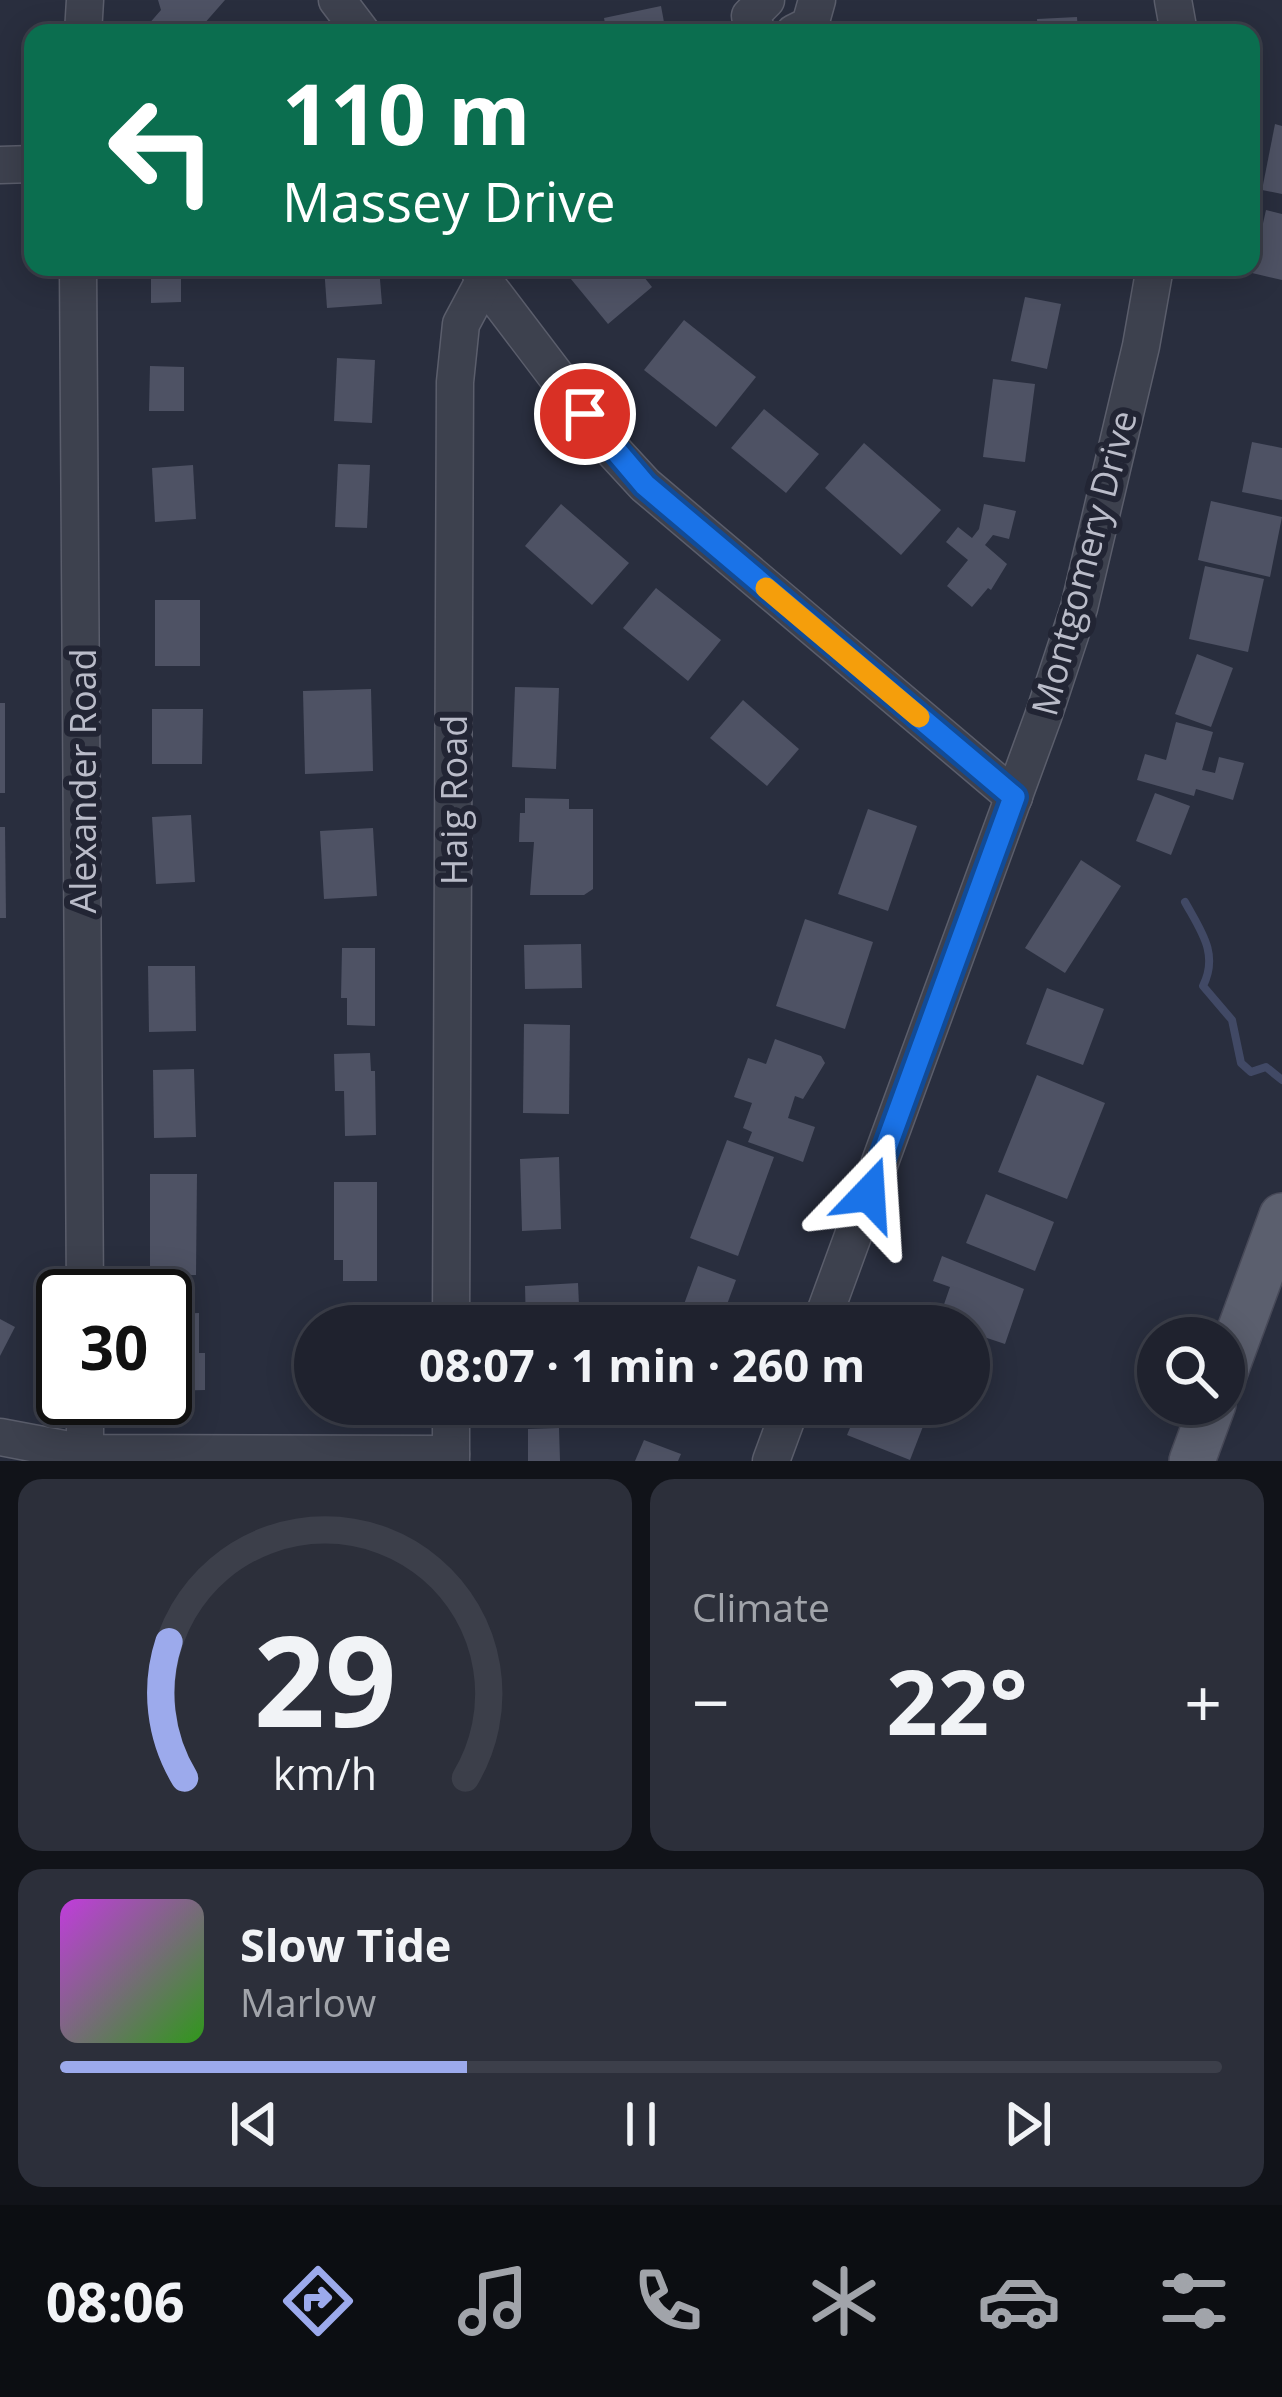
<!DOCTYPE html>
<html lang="en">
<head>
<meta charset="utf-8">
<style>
  :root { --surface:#1f222e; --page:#2c2f3a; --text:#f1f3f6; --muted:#a1a4aa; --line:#3c3f4a; --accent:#9caaec }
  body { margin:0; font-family:"Open Sans",sans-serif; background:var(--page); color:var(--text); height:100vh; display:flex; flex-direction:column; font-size:45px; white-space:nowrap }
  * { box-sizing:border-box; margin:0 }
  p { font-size:39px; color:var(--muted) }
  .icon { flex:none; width:66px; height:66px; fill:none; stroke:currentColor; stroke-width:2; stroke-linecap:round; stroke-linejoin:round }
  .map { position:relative; height:1461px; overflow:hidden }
  .drawer { display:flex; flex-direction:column; gap:18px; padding:18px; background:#111319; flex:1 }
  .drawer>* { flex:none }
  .banner { position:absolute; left:24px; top:24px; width:1236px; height:252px; border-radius:24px; box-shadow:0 6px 30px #0003,0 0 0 3px var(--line); background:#0b6e4f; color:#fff; overflow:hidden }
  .buttons { position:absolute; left:1137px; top:1317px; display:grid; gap:24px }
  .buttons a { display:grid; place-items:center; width:108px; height:108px; border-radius:50%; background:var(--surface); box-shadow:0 6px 30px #0003,0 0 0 3px var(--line); font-size:60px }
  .speed { position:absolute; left:36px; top:1269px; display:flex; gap:24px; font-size:60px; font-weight:700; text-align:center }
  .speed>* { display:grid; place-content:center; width:156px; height:156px; border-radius:50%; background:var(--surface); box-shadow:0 6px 30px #0003,0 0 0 3px var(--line); line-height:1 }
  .speed .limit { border:6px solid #111; border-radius:18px; background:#fff; color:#111 }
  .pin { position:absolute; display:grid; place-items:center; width:102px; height:102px; color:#fff; margin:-51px; border:6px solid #fff; border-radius:50%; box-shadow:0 3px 12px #0007 }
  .me { position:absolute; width:132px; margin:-66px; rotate:20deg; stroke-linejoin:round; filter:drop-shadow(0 0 9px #0008) }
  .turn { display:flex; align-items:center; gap:42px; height:252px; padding:0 60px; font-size:54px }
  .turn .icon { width:156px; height:156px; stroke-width:2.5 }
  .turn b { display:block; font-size:84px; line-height:102px }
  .big { font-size:90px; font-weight:700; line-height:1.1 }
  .drawer .tile { flex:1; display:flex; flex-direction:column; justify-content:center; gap:18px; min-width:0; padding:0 42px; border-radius:24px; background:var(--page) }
  .drawer .dial { align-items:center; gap:0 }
  .dial svg { height:312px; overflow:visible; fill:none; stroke:var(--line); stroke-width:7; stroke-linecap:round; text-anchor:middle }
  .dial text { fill:var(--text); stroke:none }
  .song { display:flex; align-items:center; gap:36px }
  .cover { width:144px; height:144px; border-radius:18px; background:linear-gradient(135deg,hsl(290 70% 55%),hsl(110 70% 35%)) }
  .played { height:12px; border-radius:6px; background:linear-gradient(90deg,var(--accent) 35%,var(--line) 35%) }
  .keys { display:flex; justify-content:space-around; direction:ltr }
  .heat { display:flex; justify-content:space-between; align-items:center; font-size:66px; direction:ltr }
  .drawer .tiles { flex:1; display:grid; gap:18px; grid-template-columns:1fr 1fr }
  .tile:last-child { grid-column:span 2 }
  .trip { position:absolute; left:294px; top:1305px; width:696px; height:120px; border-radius:60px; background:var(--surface); box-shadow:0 6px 30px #0003,0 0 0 3px var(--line); font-weight:700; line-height:120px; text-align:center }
  .tab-bar { display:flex; height:192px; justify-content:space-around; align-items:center; background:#0c0e12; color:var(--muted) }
  .tab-bar .icon { width:84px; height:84px }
  .tab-bar .selected { color:var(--accent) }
  .tab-bar b { font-size:54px; color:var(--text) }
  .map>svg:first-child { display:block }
</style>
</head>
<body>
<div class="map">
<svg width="1282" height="1461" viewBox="0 0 1282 1461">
  <rect width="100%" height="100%" fill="#292e3e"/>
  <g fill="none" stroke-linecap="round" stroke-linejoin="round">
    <!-- stream -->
    <path stroke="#414965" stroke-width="8" d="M1185,902C1201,931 1219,954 1203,986L1232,1020L1241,1063L1251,1072L1266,1067L1282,1080"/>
  </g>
  <!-- building -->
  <g fill="#4e5264">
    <path d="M158,0H225L196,33H141L161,10Z"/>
    <path d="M661,6L666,33H607L604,18Z"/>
    <path d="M1077,17L1078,33H1038L1037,19Z"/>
    <path d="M1275,124L1282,126V194L1262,190Z"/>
    <path d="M1266,210L1282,214V280L1252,273Z"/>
    <path d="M151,267H181V302L151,303Z"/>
    <path d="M324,267H379L382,304L327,308Z"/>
    <path d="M561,267H636L652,287L608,324Z"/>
    <path d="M1025,297L1061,304L1047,369L1011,361Z"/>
    <path d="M684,320L756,377L716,427L644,370Z"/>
    <path d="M337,358L375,360L372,423L334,421Z"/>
    <path d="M150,366L184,367V411H149Z"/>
    <path d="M993,379L1035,384L1025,462L983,457Z"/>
    <path d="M764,409L819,454L786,493L731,448Z"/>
    <path d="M1252,442L1282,448V500L1242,492Z"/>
    <path d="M864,443L941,510L901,555L825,488Z"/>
    <path d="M338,464L370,465L367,528L335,527Z"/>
    <path d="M193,465L196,519L155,522L152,468Z"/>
    <path d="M1211,501L1282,517L1270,577L1198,560Z"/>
    <path d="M561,504L629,563L592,605L525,546Z"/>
    <path d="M984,504L1016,511L1009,539L993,535L985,545L1007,564L991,590L988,588L972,607L947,586L968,560L946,542L958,527L972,538L979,529Z"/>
    <path d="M1205,566L1264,579L1248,652L1189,639Z"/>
    <path d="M656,588L721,640L688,681L623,628Z"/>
    <rect x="155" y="600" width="45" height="66"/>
    <path d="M1197,654L1233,668L1211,727L1175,714Z"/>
    <path d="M515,687L559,688L556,769L512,767Z"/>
    <path d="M371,689L373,771L305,774L303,691Z"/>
    <path d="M743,700L799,749L767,786L710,738Z"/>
    <rect x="0" y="703" width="5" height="90"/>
    <path d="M152,709H203L202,764H152Z"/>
    <path d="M1176,722L1213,732L1202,770L1215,773L1219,757L1244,763L1233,800L1196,789L1194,796L1137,780L1145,754L1166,760Z"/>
    <path d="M1155,793L1190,806L1171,855L1136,841Z"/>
    <path d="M525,798L569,799V809H593V889L584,895H530L534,842H519L520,813H525Z"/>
    <path d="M868,809L917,826L888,911L838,894Z"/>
    <path d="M191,815L195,882L156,884L152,817Z"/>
    <path d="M0,827H5L6,918H0Z"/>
    <path d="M373,828L377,896L324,899L320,831Z"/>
    <path d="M1081,860L1121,886L1065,973L1025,948Z"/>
    <path d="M805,919L873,942L845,1029L776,1006Z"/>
    <path d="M581,944L582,988L525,989L524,945Z"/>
    <path d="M342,948H375V1026L347,1025V998H341Z"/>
    <path d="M148,966H195L196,1031L149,1032Z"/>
    <path d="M1047,988L1104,1009L1083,1065L1026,1044Z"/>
    <path d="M524,1024L570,1025L569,1114L523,1113Z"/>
    <path d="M775,1039L821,1056L825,1063L803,1099L795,1096L788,1118L815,1127L803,1162L748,1142L752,1132L743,1128L752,1103L734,1097L748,1058L766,1064Z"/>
    <path d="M370,1053L371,1071H375L376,1135L345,1136L344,1091H335L334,1054Z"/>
    <path d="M194,1069L196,1137L154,1138L153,1070Z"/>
    <path d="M1037,1075L1105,1103L1067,1199L998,1172Z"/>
    <path d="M727,1140L774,1157L738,1256L690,1238Z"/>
    <path d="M559,1157L561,1229L522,1231L520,1159Z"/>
    <path d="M150,1174H197L196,1275H150Z"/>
    <path d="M334,1182H377V1281H343V1260H334Z"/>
    <path d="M986,1194L1054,1222L1035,1271L966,1243Z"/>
    <path d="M942,1256L1024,1289L1005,1344L975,1334L977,1326L941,1313L950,1287L933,1281Z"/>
    <path d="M698,1266L736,1280L719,1326H676Z"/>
    <path d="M578,1283L580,1326H526L525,1286Z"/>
    <path d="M199,1313V1353H205V1390L165,1391V1314Z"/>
    <rect x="343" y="1314" width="35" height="12"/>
    <path d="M0,1319L15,1327L0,1356Z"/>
    <path d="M860,1404H911L929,1411L910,1460L847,1435Z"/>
    <path d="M559,1428L560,1461H528V1429Z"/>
    <path d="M644,1440L681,1454L678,1461H635Z"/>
  </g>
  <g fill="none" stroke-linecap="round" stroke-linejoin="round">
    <defs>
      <g id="minor">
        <path d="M337,0L362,33"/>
        <path d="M1173,0L1179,33"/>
        <path d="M83,33L85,0"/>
        <path d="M758,33L750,16L766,0"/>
        <path d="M794,33L810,25L817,0"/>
        <path d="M0,165L33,164"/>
        <path d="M78,267L85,1296"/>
        <path d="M478,267L484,281L610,447L645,485L1014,797"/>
        <path d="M451,1326L455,382L461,324L484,281"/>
        <path d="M820,1326L1044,714L1079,608L1141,346L1155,267"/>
        <path d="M85,1398V1461"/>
        <path d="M451,1404V1461"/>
        <path d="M0,1437L85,1453L451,1454"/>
        <path d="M771,1461L792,1404"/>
      </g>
      <g id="major">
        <path d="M1224,1374L1282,1216"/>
        <path d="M1192,1461L1213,1404"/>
      </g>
    </defs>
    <!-- minor casing -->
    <use href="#minor" stroke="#5b5e6c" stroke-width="39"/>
    <!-- major casing -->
    <use href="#major" stroke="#474958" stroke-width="48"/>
    <!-- minor -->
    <use href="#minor" stroke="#3d414e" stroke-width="36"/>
    <!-- major -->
    <use href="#major" stroke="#5b5f6e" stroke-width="45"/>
  </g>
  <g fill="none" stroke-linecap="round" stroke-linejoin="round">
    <defs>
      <path id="route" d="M585,414L645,485L1014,797L869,1194"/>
    </defs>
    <!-- route casing -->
    <use href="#route" stroke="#114b97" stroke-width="30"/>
    <!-- route -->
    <use href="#route" stroke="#1a73e8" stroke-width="21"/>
    <!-- slow -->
    <path stroke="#f59e0b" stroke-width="21" d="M766,588L919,717"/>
  </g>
  <g text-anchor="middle" stroke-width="12" stroke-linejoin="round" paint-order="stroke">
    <!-- street labels -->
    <g font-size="36" fill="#babcc9" stroke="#222534">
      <text transform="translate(1084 563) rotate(-75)" y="13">Montgomery Drive</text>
      <text transform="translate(83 781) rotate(-90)" y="13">Alexander Road</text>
      <text transform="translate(454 800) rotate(-90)" y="13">Haig Road</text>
    </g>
  </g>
</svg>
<div class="buttons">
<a><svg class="icon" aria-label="search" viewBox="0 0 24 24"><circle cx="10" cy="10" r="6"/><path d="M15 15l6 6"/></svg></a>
</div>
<div class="speed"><div class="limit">30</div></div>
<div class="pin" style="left:585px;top:414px;background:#d93025"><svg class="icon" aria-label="arrive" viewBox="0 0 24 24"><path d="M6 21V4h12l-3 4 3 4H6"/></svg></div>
<svg class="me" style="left:869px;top:1194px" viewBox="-20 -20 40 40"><path d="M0-17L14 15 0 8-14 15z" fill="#1a73e8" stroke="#fff" stroke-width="4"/></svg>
<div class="trip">08:07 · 1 min · 260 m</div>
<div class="banner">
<div class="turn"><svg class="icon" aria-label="left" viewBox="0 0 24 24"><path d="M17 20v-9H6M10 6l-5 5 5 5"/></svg><div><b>110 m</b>Massey Drive</div></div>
</div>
</div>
<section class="drawer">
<div class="tiles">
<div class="tile dial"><svg viewBox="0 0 100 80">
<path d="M14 69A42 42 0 1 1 86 69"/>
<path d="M14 69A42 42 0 0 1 10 34" stroke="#9caaec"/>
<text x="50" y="56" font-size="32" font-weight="700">29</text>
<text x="50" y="72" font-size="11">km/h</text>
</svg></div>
<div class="tile"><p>Climate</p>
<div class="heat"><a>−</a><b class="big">22°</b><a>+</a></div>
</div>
<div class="tile">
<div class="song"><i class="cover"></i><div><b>Slow Tide</b><p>Marlow</p></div></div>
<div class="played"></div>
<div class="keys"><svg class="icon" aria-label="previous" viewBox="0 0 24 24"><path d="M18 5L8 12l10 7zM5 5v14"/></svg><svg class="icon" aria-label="pause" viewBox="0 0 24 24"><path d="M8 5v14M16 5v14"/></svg><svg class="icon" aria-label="next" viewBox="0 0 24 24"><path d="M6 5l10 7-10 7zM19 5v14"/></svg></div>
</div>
</div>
</section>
<nav class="tab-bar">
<b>08:06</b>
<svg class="icon selected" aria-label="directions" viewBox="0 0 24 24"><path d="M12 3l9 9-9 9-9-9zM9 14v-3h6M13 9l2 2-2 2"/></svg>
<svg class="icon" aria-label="music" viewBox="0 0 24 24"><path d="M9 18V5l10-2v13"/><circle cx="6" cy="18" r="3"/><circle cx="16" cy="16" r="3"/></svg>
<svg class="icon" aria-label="phone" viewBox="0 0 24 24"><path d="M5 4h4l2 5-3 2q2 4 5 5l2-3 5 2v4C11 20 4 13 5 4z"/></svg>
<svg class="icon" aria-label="climate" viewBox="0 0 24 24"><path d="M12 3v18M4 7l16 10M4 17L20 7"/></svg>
<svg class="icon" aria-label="car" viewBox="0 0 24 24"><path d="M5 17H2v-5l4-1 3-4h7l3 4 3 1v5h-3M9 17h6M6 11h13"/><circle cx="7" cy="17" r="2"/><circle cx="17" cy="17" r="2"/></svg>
<svg class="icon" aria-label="filters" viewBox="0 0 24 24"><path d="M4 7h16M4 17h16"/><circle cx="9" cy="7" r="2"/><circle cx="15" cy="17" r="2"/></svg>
</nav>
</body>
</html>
